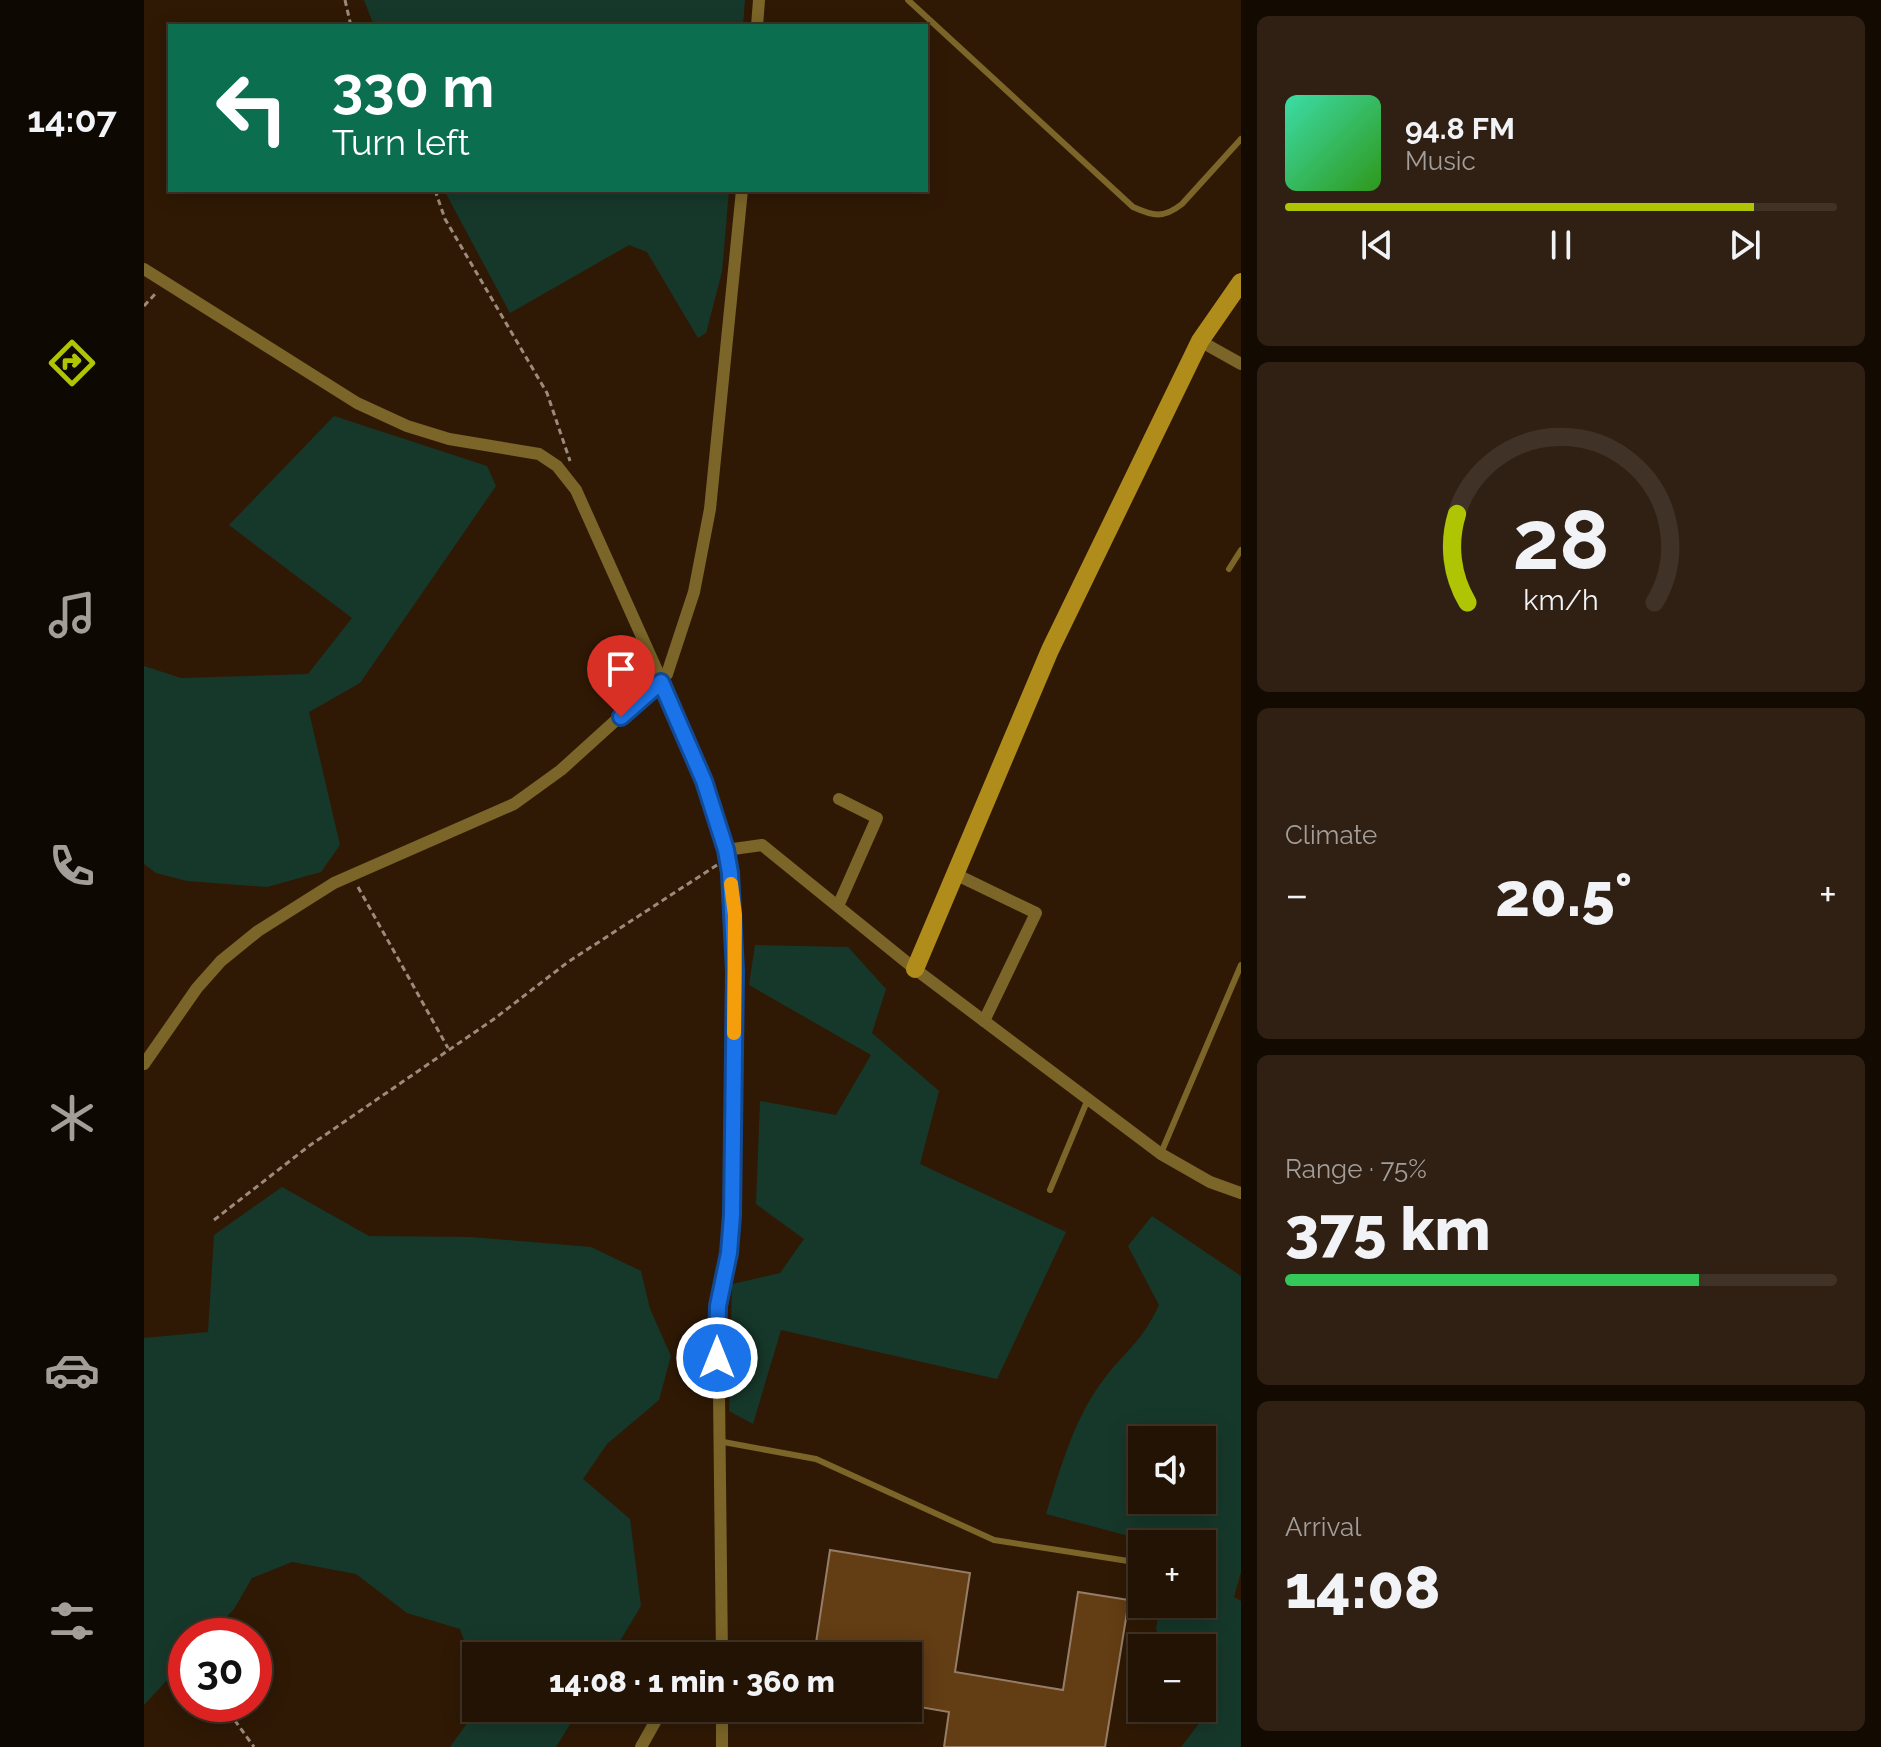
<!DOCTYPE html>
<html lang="en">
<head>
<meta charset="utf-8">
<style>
  :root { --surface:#231304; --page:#2f2013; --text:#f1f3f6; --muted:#a39e9a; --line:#403226; --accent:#afc504 }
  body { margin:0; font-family:Raleway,sans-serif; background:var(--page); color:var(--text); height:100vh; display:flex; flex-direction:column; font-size:30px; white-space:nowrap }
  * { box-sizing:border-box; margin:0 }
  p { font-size:26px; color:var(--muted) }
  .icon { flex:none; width:44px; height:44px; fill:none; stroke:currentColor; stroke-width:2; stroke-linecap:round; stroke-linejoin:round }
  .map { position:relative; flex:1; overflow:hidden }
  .panel { display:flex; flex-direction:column; gap:16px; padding:16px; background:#130a02; width:640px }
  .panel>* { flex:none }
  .hud { position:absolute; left:24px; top:24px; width:760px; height:168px; border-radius:0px; box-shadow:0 4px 20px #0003,0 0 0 2px var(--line); background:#0b6e4f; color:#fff; overflow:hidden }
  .fabs { position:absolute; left:984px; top:1426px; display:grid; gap:16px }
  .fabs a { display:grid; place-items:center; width:88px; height:88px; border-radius:0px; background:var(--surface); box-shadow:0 4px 20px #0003,0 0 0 2px var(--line); font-size:40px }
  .speed { position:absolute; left:24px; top:1618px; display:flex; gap:16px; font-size:40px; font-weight:700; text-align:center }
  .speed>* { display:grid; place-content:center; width:104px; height:104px; border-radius:50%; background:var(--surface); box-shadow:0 4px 20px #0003,0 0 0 2px var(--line); line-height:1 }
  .speed .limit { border:12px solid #d22; background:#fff; color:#111 }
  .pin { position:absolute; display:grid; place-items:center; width:68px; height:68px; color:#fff; margin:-82px -34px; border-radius:50% 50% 50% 0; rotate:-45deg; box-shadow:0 0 8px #0007 }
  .pin .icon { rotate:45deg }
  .me { position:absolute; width:88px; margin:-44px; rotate:0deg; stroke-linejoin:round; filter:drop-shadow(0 0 6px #0008) }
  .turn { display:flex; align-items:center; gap:28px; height:168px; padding:0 32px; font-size:36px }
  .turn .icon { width:104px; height:104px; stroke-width:2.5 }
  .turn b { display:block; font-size:56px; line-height:68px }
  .big { font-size:60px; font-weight:800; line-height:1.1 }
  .panel .card { flex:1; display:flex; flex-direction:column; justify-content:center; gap:12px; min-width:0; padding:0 28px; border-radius:12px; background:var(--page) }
  .panel .dial { align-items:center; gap:0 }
  .dial svg { height:208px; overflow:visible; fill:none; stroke:var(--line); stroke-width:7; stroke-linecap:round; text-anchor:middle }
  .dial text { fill:var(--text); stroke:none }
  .song { display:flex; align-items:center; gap:24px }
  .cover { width:96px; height:96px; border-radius:12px; background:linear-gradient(135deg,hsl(160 70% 55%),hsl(110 70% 35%)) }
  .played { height:8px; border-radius:4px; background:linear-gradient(90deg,var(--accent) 85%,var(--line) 85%) }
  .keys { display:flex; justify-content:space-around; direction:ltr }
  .heat { display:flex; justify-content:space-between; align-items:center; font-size:44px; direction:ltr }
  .charge { height:12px; border-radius:6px; background:linear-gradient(90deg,#34c759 75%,var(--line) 0) }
  .trip { position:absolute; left:318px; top:1642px; width:460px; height:80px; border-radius:0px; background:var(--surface); box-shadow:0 4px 20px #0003,0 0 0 2px var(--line); font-weight:800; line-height:80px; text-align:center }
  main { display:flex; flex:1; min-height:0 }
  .tab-bar { display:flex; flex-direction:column; width:144px; justify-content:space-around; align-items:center; background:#0e0802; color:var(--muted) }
  .tab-bar .icon { width:56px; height:56px }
  .tab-bar .on { color:var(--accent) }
  .tab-bar b { font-size:36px; color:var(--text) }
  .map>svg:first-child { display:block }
</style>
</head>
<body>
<main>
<nav class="tab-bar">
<b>14:07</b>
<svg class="icon on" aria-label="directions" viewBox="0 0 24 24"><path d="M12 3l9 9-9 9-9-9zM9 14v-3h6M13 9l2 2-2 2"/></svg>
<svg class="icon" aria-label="music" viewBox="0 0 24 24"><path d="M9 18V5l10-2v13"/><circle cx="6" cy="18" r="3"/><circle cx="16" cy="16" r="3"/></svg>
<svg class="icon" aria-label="phone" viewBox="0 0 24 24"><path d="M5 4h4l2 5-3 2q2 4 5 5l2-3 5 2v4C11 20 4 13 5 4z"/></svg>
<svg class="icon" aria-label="climate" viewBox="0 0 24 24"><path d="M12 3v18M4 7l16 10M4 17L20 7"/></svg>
<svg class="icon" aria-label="car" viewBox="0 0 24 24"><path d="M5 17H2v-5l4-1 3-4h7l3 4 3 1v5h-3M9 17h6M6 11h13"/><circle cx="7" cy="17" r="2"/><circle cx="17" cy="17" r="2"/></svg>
<svg class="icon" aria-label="filters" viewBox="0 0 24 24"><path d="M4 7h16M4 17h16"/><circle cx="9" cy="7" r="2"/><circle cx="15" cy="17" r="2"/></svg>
</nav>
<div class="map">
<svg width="1097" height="1747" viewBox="0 0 1097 1747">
  <rect width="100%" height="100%" fill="#2f1905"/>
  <!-- green -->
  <g fill="#16382a" fill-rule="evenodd">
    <path d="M220,0H601L599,26H230Z"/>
    <path d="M300,190H585L578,272L562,333L554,338L503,252L485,245L366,313Z"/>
    <path d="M190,416L343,466L352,486L216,683L165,712L196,845L177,872L123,887L43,881L12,873L0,864V666L37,678L164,674L208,618L85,525Z"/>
    <path d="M611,945L704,947L742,989L728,1033L795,1091L776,1164L922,1232L853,1379L637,1330L609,1424L585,1411L588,1284L636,1273L660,1239L612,1204L616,1101L692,1115L727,1055L605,985Z"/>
    <path d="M138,1187L225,1236L327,1237L447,1247L497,1271L506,1309L527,1356L515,1400L463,1444L439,1479L486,1519L497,1606L467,1656H332V1673L316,1629L263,1613L212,1574L148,1562L108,1578L90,1609L65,1636H42V1660L0,1705V1338L64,1332L70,1235Z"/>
    <path d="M1008,1216L1097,1276V1572L1090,1597L1097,1601V1747H1037L1054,1725L1046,1708H1058V1648H1019L1012,1629L1016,1604H1058V1544H1015L902,1514C917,1467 930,1418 960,1379C983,1349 998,1342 1015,1305L984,1246ZM1058,1440V1500H998V1440Z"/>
    <path d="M334,1708H436L412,1747H306Z"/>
  </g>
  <!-- building -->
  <path fill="#633d14" stroke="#977d66" stroke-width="2" d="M686,1550L826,1573L811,1672L919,1690L934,1592L985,1600L961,1747H800L805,1712L764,1705V1656H670Z"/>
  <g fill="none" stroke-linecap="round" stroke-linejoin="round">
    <!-- path -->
    <g stroke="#9c8b7c" stroke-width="3" stroke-dasharray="6 4" stroke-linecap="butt">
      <path d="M201,0L207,26"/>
      <path d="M291,190L301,219L403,393L426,461"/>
      <path d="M0,306L12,293"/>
      <path d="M214,887L304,1048"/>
      <path d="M70,1220L165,1146L350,1019L424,962L573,865"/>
      <path d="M79,1704L110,1747"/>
    </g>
    <!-- lane -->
    <g stroke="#7b6528" stroke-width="6">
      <path d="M764,0L989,207C1009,216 1019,219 1038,204L1097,139"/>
      <path d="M1085,569L1097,550"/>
      <path d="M1017,1153L1097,965"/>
      <path d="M906,1190L944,1099"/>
      <path d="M574,1441L672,1459L850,1540L997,1563"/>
    </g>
    <!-- street -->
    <g stroke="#7b6528" stroke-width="12">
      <path d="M613,26L615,0"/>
      <path d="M0,269L213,403L263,426L305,439L395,454L413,466L432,490L542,735L575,826L586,873L591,971L588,1215L585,1253L574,1306L578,1656"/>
      <path d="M1056,341L1097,364"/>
      <path d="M582,850L618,845L771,969L1017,1154L1066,1182L1097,1193"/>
      <path d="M811,874L892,913L840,1021"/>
      <path d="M694,906L733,818L695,799"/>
      <path d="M0,1064L53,988L77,961L114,931L190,883L370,804L417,770L523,674L550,592L566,509L598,190"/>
      <path d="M548,1656L557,1648H578"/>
      <path d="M578,1708V1747"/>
      <path d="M497,1747L519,1708"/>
    </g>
    <!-- secondary -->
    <path stroke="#b08c1b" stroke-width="18" d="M771,969L906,650L1056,341L1097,282"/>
  </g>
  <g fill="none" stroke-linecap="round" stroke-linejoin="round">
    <defs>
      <path id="route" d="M477,717L517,682L560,781L582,850L586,873L591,971L588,1215L585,1253L574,1306L573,1358"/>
    </defs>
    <!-- route casing -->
    <use href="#route" stroke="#114b97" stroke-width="20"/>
    <!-- route -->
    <use href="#route" stroke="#1a73e8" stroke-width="14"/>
    <!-- slow -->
    <path stroke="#f59e0b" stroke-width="14" d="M587,884L591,915L590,1033"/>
  </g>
</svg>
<div class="fabs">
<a><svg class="icon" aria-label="sound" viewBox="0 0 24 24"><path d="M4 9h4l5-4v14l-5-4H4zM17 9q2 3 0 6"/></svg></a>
<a>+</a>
<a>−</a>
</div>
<div class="speed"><div class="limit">30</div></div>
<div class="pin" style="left:477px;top:717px;background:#d93025"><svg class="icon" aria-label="arrive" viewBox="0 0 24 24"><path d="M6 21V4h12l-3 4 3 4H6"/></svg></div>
<svg class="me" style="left:573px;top:1358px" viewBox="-20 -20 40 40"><circle r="17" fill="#1a73e8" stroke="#fff" stroke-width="3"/><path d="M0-11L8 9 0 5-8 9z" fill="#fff"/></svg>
<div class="trip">14:08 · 1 min · 360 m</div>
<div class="hud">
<div class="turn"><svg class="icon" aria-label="left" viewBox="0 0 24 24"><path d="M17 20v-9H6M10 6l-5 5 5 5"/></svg><div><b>330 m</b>Turn left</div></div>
</div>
</div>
<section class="panel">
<div class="card">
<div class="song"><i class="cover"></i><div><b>94.8 FM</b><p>Music</p></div></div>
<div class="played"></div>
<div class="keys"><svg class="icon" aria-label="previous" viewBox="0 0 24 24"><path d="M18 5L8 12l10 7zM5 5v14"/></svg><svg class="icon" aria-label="pause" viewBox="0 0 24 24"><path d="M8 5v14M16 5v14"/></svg><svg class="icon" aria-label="next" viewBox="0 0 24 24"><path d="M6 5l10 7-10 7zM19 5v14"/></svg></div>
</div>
<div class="card dial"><svg viewBox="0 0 100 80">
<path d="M14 69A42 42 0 1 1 86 69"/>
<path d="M14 69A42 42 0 0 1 10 35" stroke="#afc504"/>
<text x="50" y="56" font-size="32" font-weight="700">28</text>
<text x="50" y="72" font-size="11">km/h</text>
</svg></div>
<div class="card"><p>Climate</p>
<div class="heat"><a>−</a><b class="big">20.5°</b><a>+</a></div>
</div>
<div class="card"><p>Range · 75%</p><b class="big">375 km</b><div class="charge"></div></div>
<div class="card"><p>Arrival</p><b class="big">14:08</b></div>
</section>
</main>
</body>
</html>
